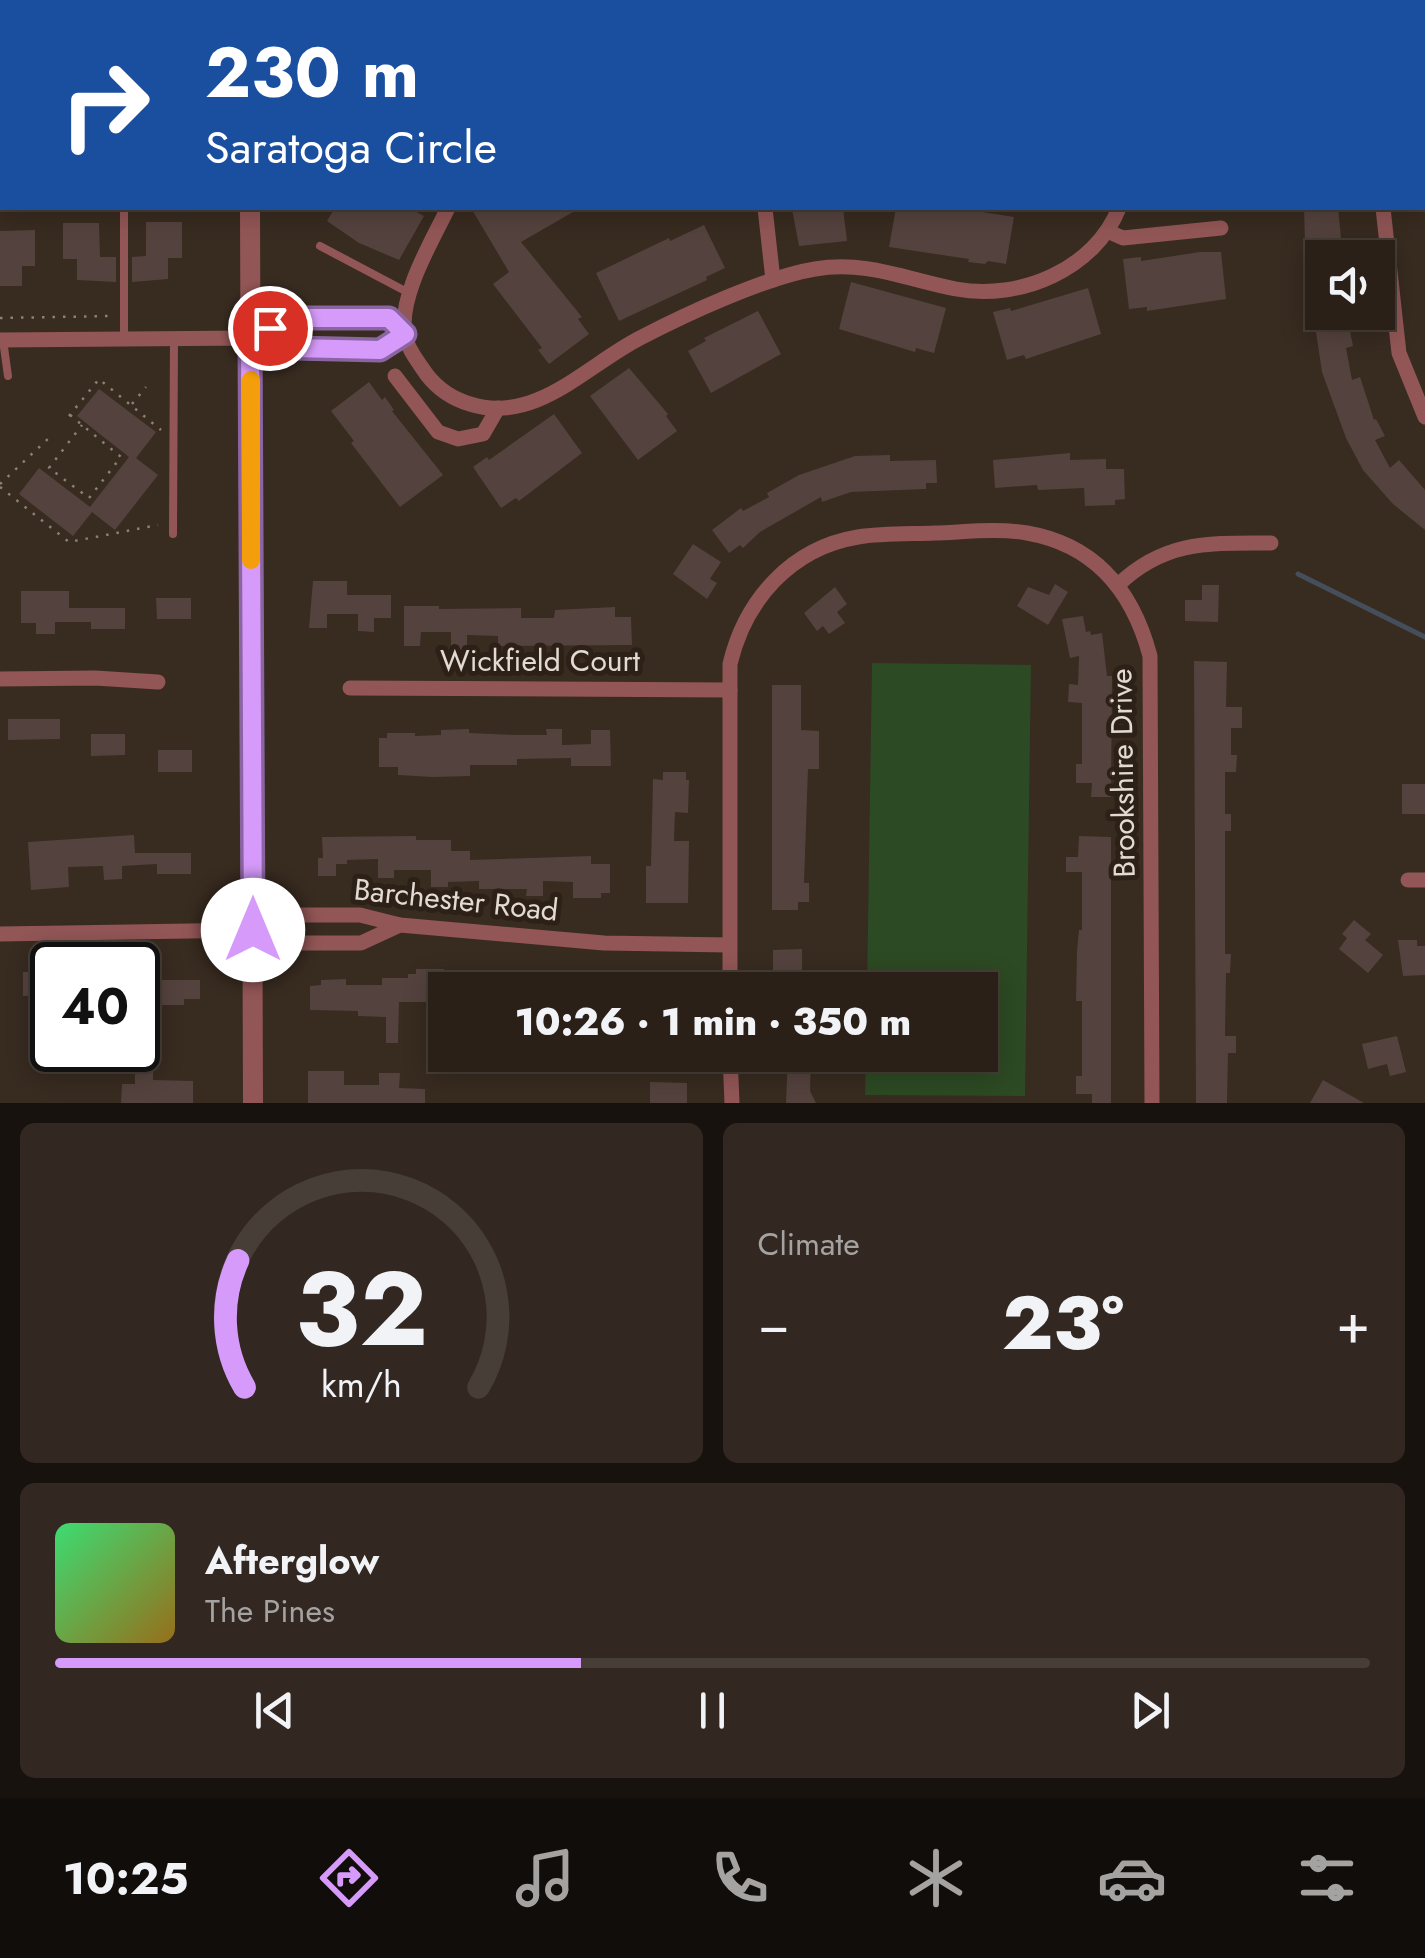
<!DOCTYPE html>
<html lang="en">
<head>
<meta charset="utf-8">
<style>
  :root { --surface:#2a2018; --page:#322821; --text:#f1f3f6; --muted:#a5a3a2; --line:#463e37; --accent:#d69bfa }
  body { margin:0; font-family:Jost,sans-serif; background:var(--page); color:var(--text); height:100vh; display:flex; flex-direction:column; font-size:38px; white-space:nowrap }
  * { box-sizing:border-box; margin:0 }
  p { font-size:32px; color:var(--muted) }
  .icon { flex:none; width:55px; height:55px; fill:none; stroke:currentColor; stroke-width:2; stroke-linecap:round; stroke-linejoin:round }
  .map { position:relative; height:1103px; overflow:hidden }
  .details { display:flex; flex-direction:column; gap:20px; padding:20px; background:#17120d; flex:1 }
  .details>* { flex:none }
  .hud { position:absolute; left:0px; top:0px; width:1425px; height:210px; box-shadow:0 5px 25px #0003,0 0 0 2px var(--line); background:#1a4fa0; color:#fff; overflow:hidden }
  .fabs { position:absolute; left:1305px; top:240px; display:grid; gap:20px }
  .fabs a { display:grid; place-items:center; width:90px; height:90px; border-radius:0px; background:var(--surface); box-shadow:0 5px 25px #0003,0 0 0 2px var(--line); font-size:50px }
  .speed { position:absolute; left:30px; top:942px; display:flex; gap:20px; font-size:50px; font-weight:700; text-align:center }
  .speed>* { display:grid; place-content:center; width:130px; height:130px; border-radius:50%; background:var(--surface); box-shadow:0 5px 25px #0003,0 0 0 2px var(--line); line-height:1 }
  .speed .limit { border:5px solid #111; border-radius:15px; background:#fff; color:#111 }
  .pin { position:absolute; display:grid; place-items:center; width:85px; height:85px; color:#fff; margin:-42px; border:5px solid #fff; border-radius:50%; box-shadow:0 2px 10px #0007 }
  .me { position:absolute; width:110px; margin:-55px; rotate:0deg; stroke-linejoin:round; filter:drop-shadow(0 0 8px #0008) }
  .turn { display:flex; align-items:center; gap:35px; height:210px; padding:0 40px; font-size:45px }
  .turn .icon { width:130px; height:130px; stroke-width:2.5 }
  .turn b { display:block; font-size:70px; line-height:85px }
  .big { font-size:75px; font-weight:800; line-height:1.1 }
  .details .widget { flex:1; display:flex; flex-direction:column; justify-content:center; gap:15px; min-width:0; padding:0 35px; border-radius:15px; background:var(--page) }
  .details .dial { align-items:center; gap:0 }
  .dial svg { height:260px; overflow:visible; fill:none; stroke:var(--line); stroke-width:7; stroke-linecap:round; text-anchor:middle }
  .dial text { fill:var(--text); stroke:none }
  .song { display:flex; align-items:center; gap:30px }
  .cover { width:120px; height:120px; border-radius:15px; background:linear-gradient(135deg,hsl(140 70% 55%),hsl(40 70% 35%)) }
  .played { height:10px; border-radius:5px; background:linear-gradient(90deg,var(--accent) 40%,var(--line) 40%) }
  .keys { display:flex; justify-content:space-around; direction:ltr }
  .heat { display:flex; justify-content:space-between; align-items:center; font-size:55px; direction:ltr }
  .details .tiles { flex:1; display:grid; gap:20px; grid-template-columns:1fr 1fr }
  .widget:last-child { grid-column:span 2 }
  .trip { position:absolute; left:428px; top:972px; width:570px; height:100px; border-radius:0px; background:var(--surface); box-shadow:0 5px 25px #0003,0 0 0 2px var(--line); font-weight:800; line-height:100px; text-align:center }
  .tabs { display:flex; height:160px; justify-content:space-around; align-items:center; background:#110d0a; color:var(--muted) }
  .tabs .icon { width:70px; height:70px }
  .tabs .on { color:var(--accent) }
  .tabs b { font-size:45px; color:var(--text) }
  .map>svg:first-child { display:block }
</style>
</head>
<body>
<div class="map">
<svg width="1425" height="1103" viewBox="0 0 1425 1103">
  <rect width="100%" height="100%" fill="#382b20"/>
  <!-- green -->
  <path fill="#2c4a23" d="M872,663L1031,665L1025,1096L865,1095L866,1055H980V990H867Z"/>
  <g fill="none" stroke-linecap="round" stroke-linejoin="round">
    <!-- stream -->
    <path stroke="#454f5b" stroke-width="5" d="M1298,574L1425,637"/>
  </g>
  <!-- building -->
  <g fill="#54423e">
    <path d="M335,208H409L424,216L399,260L359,243L327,221Z"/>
    <path d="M471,208H580L521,242L582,317L578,319L589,334L549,364L538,350L542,348L493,284L509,272Z"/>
    <path d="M843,208L847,241L799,246L792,209Z"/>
    <path d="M896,208H976V211L1014,217L1006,264L988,261L985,264L968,262L969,259L889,247Z"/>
    <path d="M1304,208H1338L1343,258H1322V310H1314L1305,243Z"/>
    <path d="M146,222H182V258H168V279L132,282V257L146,256Z"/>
    <path d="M63,223H99L100,257H116V282L77,280V259H63Z"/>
    <path d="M704,225L725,268L706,277L707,280L619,321L596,273L669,238L670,241Z"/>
    <path d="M35,230V266H22V286H0V231Z"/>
    <path d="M1200,252H1221L1226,299L1147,311V307L1129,309L1123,259L1141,257V261Z"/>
    <path d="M851,282L946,308L934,353L916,348L915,352L839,329Z"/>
    <path d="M1088,288L1101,334L1026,359L1024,355L1007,360L993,312L1010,308L1011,311Z"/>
    <path d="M758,311L781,354L711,393L688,351L706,341L704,338Z"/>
    <path d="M1313,312H1338L1340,332L1350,331L1353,346L1346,348L1352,380L1360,377L1374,420L1376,419L1385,436L1375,440L1390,468L1399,460L1425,490V530L1393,504L1363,470L1346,438L1322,372Z"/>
    <path d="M629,368L668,414L666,416L677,431L638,460L590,396Z"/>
    <path d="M369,382L382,400L385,397L394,410L392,411L443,475L400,507L351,443L354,441L331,411Z"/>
    <path d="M99,389L156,432L136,458L158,475L115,530L92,512L73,536L19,494L39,468L90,507L129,457L77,416Z"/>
    <path d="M554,414L582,453L519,501L516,498L501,508L473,467L487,457L489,460Z"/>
    <path d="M1070,453V460L1106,459V469H1124L1125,499L1115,500V505L1085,506L1084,488L1038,490L1037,485L995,488L993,460Z"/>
    <path d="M890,455V461L936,460L937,483H926V489L851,492L822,502L821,497L760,532L743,548L740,545L729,553L712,530L741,508L743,511L769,497L767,493L799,475L855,456Z"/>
    <path d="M693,544L721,562L710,579L717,583L707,599L673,574Z"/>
    <path d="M313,581H347V595H391V618H374V632L358,631V614H327V628H309Z"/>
    <path d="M1055,584L1068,592L1048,625L1017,606L1028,587L1049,595Z"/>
    <path d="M1202,585H1219L1218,622L1185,621V600H1202Z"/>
    <path d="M835,587L847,604L837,612L845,623L829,634L823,626L817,631L804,613Z"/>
    <path d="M21,591H69V608H125V629H91V622H55V634H36V623H21Z"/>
    <path d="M156,598H191V619H157Z"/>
    <path d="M404,606H439V609L521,608V618H554L555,610L615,607V617H631L632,645L498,646V636L467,635V650H451V632H421L420,646H404Z"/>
    <path d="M1083,616L1086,632L1090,631L1091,635L1102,633L1107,676H1112L1111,797H1091L1092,783H1076V764H1082V703L1068,702L1069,684L1078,685L1079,656L1070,658L1062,619Z"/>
    <path d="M1194,661L1227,662L1226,707H1242V728H1231V755H1237L1236,772H1225V814H1231V831H1225V954H1231L1230,973H1226L1225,1036H1236V1053H1228L1227,1103H1196Z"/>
    <path d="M772,685H801V730L819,731V769H808L804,883H809V902H798V910H772Z"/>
    <path d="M8,719H60V739L8,740Z"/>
    <path d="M469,729V733L517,735H547L546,729H562V745L591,744V730H610L611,766H571V758L517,759V765H470V776L432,777L398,775V767H379V738H387V733H415V736L441,735V730Z"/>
    <path d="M91,734H125V755L91,756Z"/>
    <rect x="158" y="750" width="34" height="22"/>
    <path d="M663,772H686V780H689L688,813L675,812L674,841H689L688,903H646V866H651L653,779L663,780Z"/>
    <rect x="1402" y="784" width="23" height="30"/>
    <path d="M134,835L135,853H191V874H157V864L122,866V879L104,880L103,866L68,867L69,887L31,890L28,842Z"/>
    <path d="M416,836V840H451V851H470V860L591,856V864H610V893H601V898H573V882L543,881V896H526L527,889H479V881L448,882V887H431V870H394V878H378V859L347,860V864H336V876H318V858H323L322,837Z"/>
    <path d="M1079,836L1111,837V1103H1092V1094H1076V1076H1082V1001H1076L1077,951L1079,930H1082V872H1066V857H1078Z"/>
    <path d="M1354,920L1371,934L1365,940L1383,955L1368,973L1339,949L1347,938L1342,934Z"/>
    <path d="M1398,940H1417V946H1425V975L1403,976Z"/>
    <path d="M802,949V985H779V974H773V950Z"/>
    <path d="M416,969H444V975L491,972V990H444V1011H426V1002H399L398,1043H386V1017L358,1016V1011L310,1010V986L321,985V980L346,979V985H382V978H408V974H416Z"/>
    <path d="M23,972H52V995L23,996Z"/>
    <path d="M151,980H200V999H184V1005H151Z"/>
    <path d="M1397,1036L1406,1072L1390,1076L1387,1064L1368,1069L1362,1044Z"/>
    <path d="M135,1054H154L153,1080L193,1081V1103H121L122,1084H135Z"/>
    <path d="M788,1055H811L810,1091L816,1103H786Z"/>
    <path d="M308,1071H344V1085H379V1073H400L399,1088L425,1089V1103H308Z"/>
    <path d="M1323,1080L1364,1103H1310Z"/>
    <path d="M650,1082L687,1083V1103H650Z"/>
  </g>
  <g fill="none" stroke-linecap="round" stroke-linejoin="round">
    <!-- path -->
    <g stroke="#8b8178" stroke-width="2.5" stroke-dasharray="2.5 8" stroke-linecap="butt">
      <path d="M153,2V0"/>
      <path d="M0,56H2"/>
      <path d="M0,318L111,316"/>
      <path d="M132,404L146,387"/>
      <path d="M70,415L121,457L89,498L49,468L82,425"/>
      <path d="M69,416L99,379L161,430"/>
      <path d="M0,484L51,436"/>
      <path d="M0,487L69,542L158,525"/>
    </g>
    <!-- service -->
    <g stroke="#925656" stroke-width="8">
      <path d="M177,2V0"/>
      <path d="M0,79H2"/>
      <path d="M124,208V339"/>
      <path d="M320,246L409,293"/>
      <path d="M3,340L8,376"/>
      <path d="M173,534L174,339"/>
    </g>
    <!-- minor -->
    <g stroke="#925656" stroke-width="15">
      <path d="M1398,0V2"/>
      <path d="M448,208C432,241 398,297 405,335C408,350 419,363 427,375C438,389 453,399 470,404C535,425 587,365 640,338C686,314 766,277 815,269C866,260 908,280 956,289C1020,301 1095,269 1119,208"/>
      <path d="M765,208L773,280"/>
      <path d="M1383,208L1399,353L1425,417"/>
      <path d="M1107,231L1123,238L1221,228"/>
      <path d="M250,338L288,318H389L405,334"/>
      <path d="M0,340L250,338L294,348L380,350L405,334"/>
      <path d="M395,376L438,432L458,439L483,434L498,408"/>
      <path d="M1118,585C1165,540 1210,543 1271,543"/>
      <path d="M0,679L95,678L158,682"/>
      <path d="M350,688L730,690"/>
      <path d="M1408,880H1425"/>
      <path d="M253,930L283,943H361L400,925"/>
      <path d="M0,934L253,930L281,915H360L400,925L604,943L729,945"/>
      <path d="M730,990V664C745,600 791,548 858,537C883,533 910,534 935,533C965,532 998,528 1027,533C1096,545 1133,592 1150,656L1152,1103"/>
      <path d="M730,1055L732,1103"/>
    </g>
    <!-- tertiary -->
    <g stroke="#925656" stroke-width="20">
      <path d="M250,0V2"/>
      <path d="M250,208L253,1103"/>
    </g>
  </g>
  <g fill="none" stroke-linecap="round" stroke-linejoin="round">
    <defs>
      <path id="route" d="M253,930L250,338L294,348L380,350L405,334L389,318H288L270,328"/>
    </defs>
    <!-- route casing -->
    <use href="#route" stroke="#8b65a2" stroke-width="25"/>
    <!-- route -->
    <use href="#route" stroke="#d69bfa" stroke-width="18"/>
    <!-- slow -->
    <path stroke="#f59e0b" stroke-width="18" d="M251,380V560"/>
  </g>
  <g text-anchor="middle" stroke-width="10" stroke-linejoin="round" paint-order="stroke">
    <!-- street labels -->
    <g font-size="30" fill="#e2dad3" stroke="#2d2117">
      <text x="540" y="671">Wickfield Court</text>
      <text transform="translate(1123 773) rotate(-91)" y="10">Brookshire Drive</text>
      <text transform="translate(456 900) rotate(6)" y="10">Barchester Road</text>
    </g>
  </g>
</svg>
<div class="fabs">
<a><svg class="icon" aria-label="sound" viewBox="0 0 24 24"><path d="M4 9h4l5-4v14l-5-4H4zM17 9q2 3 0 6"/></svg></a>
</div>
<div class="speed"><div class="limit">40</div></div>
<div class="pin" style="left:270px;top:328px;background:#d93025"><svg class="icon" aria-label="arrive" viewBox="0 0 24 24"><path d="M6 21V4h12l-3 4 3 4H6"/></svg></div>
<svg class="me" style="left:253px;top:930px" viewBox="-20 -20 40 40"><circle r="19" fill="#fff"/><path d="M0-13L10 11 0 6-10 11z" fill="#d69bfa"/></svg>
<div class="trip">10:26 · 1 min · 350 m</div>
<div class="hud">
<div class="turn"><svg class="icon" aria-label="right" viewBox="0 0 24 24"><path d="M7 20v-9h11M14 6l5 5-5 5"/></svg><div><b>230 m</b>Saratoga Circle</div></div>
</div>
</div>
<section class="details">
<div class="tiles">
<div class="widget dial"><svg viewBox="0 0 100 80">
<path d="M14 69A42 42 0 1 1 86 69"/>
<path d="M14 69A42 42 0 0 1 12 30" stroke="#d69bfa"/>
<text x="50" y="56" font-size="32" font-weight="700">32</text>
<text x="50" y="72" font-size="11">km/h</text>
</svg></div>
<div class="widget"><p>Climate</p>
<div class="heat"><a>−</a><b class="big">23°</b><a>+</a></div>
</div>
<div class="widget">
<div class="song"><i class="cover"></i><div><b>Afterglow</b><p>The Pines</p></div></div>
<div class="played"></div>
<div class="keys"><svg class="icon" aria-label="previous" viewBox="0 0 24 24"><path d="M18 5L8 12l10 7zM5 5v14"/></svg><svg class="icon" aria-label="pause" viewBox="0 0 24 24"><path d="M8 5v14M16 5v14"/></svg><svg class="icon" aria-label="next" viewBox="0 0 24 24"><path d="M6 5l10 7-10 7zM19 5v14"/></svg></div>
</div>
</div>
</section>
<nav class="tabs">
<b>10:25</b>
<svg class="icon on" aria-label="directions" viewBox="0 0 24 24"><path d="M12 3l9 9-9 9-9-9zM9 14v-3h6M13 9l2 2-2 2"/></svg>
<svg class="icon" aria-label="music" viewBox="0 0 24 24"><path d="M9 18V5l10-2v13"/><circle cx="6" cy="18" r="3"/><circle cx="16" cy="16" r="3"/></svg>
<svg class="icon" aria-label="phone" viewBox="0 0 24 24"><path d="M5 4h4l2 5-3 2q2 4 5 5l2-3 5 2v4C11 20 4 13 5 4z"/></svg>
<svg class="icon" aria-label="climate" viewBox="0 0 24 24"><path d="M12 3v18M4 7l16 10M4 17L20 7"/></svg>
<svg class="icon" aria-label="car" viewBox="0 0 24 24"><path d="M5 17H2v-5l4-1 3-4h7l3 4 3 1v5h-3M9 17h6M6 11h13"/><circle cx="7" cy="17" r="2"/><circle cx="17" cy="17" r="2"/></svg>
<svg class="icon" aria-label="filters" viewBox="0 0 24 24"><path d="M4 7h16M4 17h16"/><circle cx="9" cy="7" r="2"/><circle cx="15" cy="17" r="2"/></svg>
</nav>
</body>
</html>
